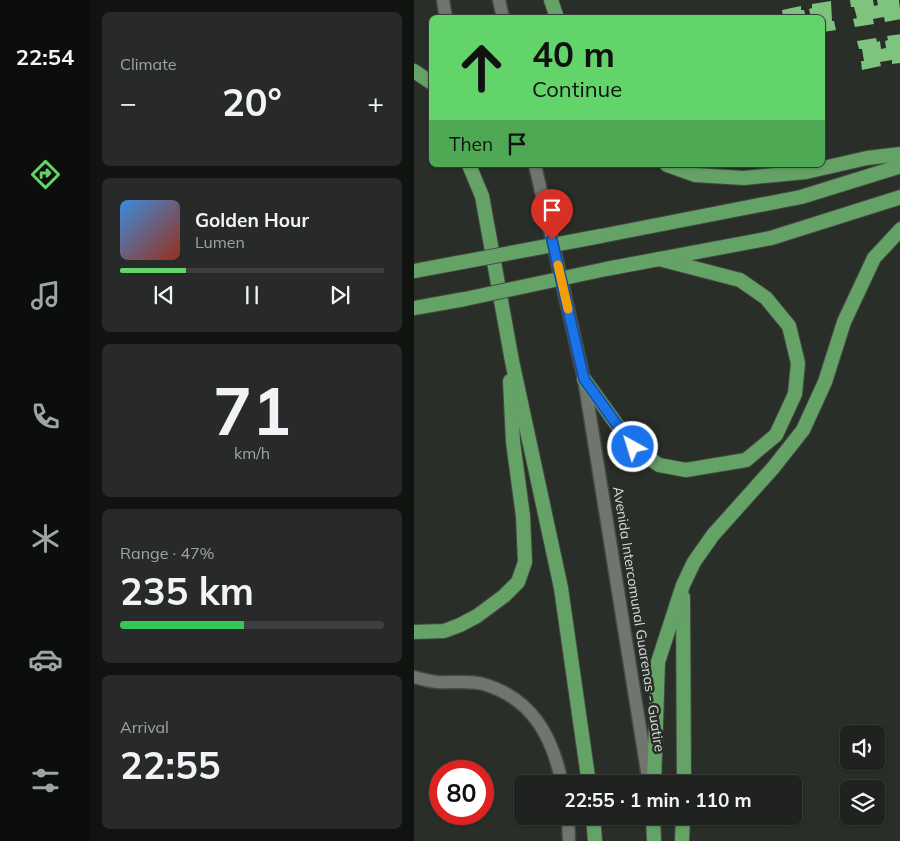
<!DOCTYPE html>
<html lang="en">
<head>
<meta charset="utf-8">
<style>
  :root { --surface:#1f221f; --page:#272a28; --text:#f1f3f6; --muted:#a1a4a4; --line:#3c3f3d; --accent:#63d469 }
  body { margin:0; font-family:Mulish,sans-serif; background:var(--page); color:var(--text); height:100vh; display:flex; flex-direction:column; font-size:19px; white-space:nowrap }
  * { box-sizing:border-box; margin:0 }
  p { font-size:16px; color:var(--muted) }
  .icon { flex:none; width:28px; height:28px; fill:none; stroke:currentColor; stroke-width:2; stroke-linecap:round; stroke-linejoin:round }
  .map { position:relative; flex:1; overflow:hidden }
  .sheet { display:flex; flex-direction:column; gap:12px; padding:12px; background:#111311; width:324px }
  .sheet>* { flex:none }
  .guide { position:absolute; left:15px; top:15px; width:396px; height:152px; border-radius:8px; box-shadow:0 1px 4px #0004,0 0 0 1px var(--line); background:#63d469; color:#111; overflow:hidden }
  .fabs { position:absolute; left:426px; top:725px; display:grid; gap:10px }
  .fabs a { display:grid; place-items:center; width:45px; height:45px; border-radius:8px; background:var(--surface); box-shadow:0 1px 4px #0004,0 0 0 1px var(--line); font-size:25px }
  .speed { position:absolute; left:15px; top:760px; display:flex; gap:10px; font-size:25px; font-weight:700; text-align:center }
  .speed>* { display:grid; place-content:center; width:65px; height:65px; border-radius:50%; background:var(--surface); box-shadow:0 1px 4px #0004,0 0 0 1px var(--line); line-height:1 }
  .speed .limit { border:8px solid #d22; background:#fff; color:#111 }
  .pin { position:absolute; display:grid; place-items:center; width:42px; height:42px; color:#fff; margin:-51px -21px; border-radius:50% 50% 50% 0; rotate:-45deg; box-shadow:0 0 5px #0007 }
  .pin .icon { rotate:45deg }
  .me { position:absolute; width:55px; margin:-28px; rotate:321deg; stroke-linejoin:round; filter:drop-shadow(0 0 4px #0008) }
  .turn { display:flex; align-items:center; gap:18px; height:105px; padding:0 20px; font-size:22px }
  .turn .icon { width:65px; height:65px; stroke-width:2.5 }
  .turn b { display:block; font-size:35px; line-height:42px }
  .then { display:flex; align-items:center; height:48px; padding:0 20px; background:#0003; gap:10px; font-size:19px }
  .big { font-size:38px; font-weight:700; line-height:1.1 }
  .sheet .widget { flex:1; display:flex; flex-direction:column; justify-content:center; gap:8px; min-width:0; padding:0 18px; border-radius:8px; background:var(--page) }
  .sheet .dial { align-items:center; gap:0 }
  .dial b { font-size:65px; line-height:1 }
  .song { display:flex; align-items:center; gap:15px }
  .cover { width:60px; height:60px; border-radius:8px; background:linear-gradient(135deg,hsl(210 70% 55%),hsl(10 70% 35%)) }
  .played { height:5px; border-radius:2px; background:linear-gradient(90deg,var(--accent) 25%,var(--line) 25%) }
  .keys { display:flex; justify-content:space-around; direction:ltr }
  .heat { display:flex; justify-content:space-between; align-items:center; font-size:28px; direction:ltr }
  .charge { height:8px; border-radius:4px; background:linear-gradient(90deg,#34c759 47%,var(--line) 0) }
  .trip { position:absolute; left:100px; top:775px; width:288px; height:50px; border-radius:8px; background:var(--surface); box-shadow:0 1px 4px #0004,0 0 0 1px var(--line); font-weight:700; line-height:50px; text-align:center }
  main { display:flex; flex:1; min-height:0 }
  .tabs { display:flex; flex-direction:column; width:90px; justify-content:space-around; align-items:center; background:#0c0e0c; color:var(--muted) }
  .tabs .icon { width:35px; height:35px }
  .tabs .current { color:var(--accent) }
  .tabs b { font-size:22px; color:var(--text) }
  .map>svg:first-child { display:block }
</style>
</head>
<body>
<main>
<nav class="tabs">
<b>22:54</b>
<svg class="icon current" aria-label="directions" viewBox="0 0 24 24"><path d="M12 3l9 9-9 9-9-9zM9 14v-3h6M13 9l2 2-2 2"/></svg>
<svg class="icon" aria-label="music" viewBox="0 0 24 24"><path d="M9 18V5l10-2v13"/><circle cx="6" cy="18" r="3"/><circle cx="16" cy="16" r="3"/></svg>
<svg class="icon" aria-label="phone" viewBox="0 0 24 24"><path d="M5 4h4l2 5-3 2q2 4 5 5l2-3 5 2v4C11 20 4 13 5 4z"/></svg>
<svg class="icon" aria-label="climate" viewBox="0 0 24 24"><path d="M12 3v18M4 7l16 10M4 17L20 7"/></svg>
<svg class="icon" aria-label="car" viewBox="0 0 24 24"><path d="M5 17H2v-5l4-1 3-4h7l3 4 3 1v5h-3M9 17h6M6 11h13"/><circle cx="7" cy="17" r="2"/><circle cx="17" cy="17" r="2"/></svg>
<svg class="icon" aria-label="filters" viewBox="0 0 24 24"><path d="M4 7h16M4 17h16"/><circle cx="9" cy="7" r="2"/><circle cx="15" cy="17" r="2"/></svg>
</nav>
<section class="sheet">
<div class="widget"><p>Climate</p>
<div class="heat"><a>−</a><b class="big">20°</b><a>+</a></div>
</div>
<div class="widget">
<div class="song"><i class="cover"></i><div><b>Golden Hour</b><p>Lumen</p></div></div>
<div class="played"></div>
<div class="keys"><svg class="icon" aria-label="previous" viewBox="0 0 24 24"><path d="M18 5L8 12l10 7zM5 5v14"/></svg><svg class="icon" aria-label="pause" viewBox="0 0 24 24"><path d="M8 5v14M16 5v14"/></svg><svg class="icon" aria-label="next" viewBox="0 0 24 24"><path d="M6 5l10 7-10 7zM19 5v14"/></svg></div>
</div>
<div class="widget dial"><b>71</b><p>km/h</p></div>
<div class="widget"><p>Range · 47%</p><b class="big">235 km</b><div class="charge"></div></div>
<div class="widget"><p>Arrival</p><b class="big">22:55</b></div>
</section>
<div class="map">
<svg width="487" height="841" viewBox="0 0 487 841">
  <rect width="100%" height="100%" fill="#292e29"/>
  <!-- building -->
  <g fill="#7ec47e">
    <path d="M436,0H459L460,6L464,5L463,0H485L487,19L471,22L470,17L459,19L460,24L441,27L439,19L443,18L440,7H437Z"/>
    <path d="M417,1L418,21H420L422,30L409,32V18H397L395,9L398,8V4Z"/>
    <path d="M387,6V10H390L392,18H369L368,10Z"/>
    <path d="M487,34V63L478,64V60L466,62L467,66L448,70L447,61H450L448,49H445L443,41L462,38L463,42L466,41L467,49L472,48L471,41L474,40L473,36Z"/>
  </g>
  <g fill="none" stroke-linecap="round" stroke-linejoin="round">
    <defs>
      <g id="minor">
        <path d="M0,677C7,679 15,681 23,682C38,683 54,680 69,684C118,698 139,737 148,784"/>
        <path d="M154,816L155,841"/>
      </g>
      <g id="secondary">
        <path d="M29,0L32,18"/>
        <path d="M85,0L89,18"/>
        <path d="M121,165L170,379L235,784"/>
      </g>
      <g id="trunk">
        <path d="M137,0L143,18"/>
        <path d="M0,71L18,83"/>
        <path d="M55,165L68,196L98,361L147,588L175,784"/>
        <path d="M253,165L281,175L330,178L392,172L453,158L487,154"/>
        <path d="M187,236L387,197L487,166"/>
        <path d="M192,269L357,238L487,197"/>
        <path d="M0,271L43,263"/>
        <path d="M0,308L51,299"/>
        <path d="M170,379L219,447L245,465L272,470L332,460L362,435L381,394L384,363L375,326L352,298L326,280L245,259"/>
        <path d="M269,597L270,784"/>
        <path d="M0,632L30,631L46,625L63,616L90,596L104,582L111,562L109,516L99,442L96,381"/>
        <path d="M240,784L244,662L269,585L280,562L299,535L359,468L389,430L411,382L430,322L460,258L487,229"/>
        <path d="M179,816L181,841"/>
        <path d="M239,816L240,841"/>
        <path d="M268,841L269,816"/>
      </g>
    </defs>
    <!-- minor casing -->
    <use href="#minor" stroke="#454945" stroke-width="15"/>
    <!-- secondary casing -->
    <use href="#secondary" stroke="#454945" stroke-width="15"/>
    <!-- trunk casing -->
    <use href="#trunk" stroke="#454945" stroke-width="16"/>
    <!-- minor -->
    <use href="#minor" stroke="#717570" stroke-width="12"/>
    <!-- secondary -->
    <use href="#secondary" stroke="#717570" stroke-width="12"/>
    <!-- trunk -->
    <use href="#trunk" stroke="#65a266" stroke-width="14"/>
    <defs>
      <g id="trunk-bridge">
        <path d="M43,263L187,236"/>
        <path d="M51,299L192,269"/>
      </g>
    </defs>
    <!-- trunk-bridge casing -->
    <use href="#trunk-bridge" stroke="#454945" stroke-width="16" stroke-linecap="butt"/>
    <!-- trunk-bridge -->
    <use href="#trunk-bridge" stroke="#65a266" stroke-width="14"/>
  </g>
  <g fill="none" stroke-linecap="round" stroke-linejoin="round">
    <defs>
      <path id="route" d="M138,240L170,379L219,447"/>
    </defs>
    <!-- route casing -->
    <use href="#route" stroke="#114b97" stroke-width="12"/>
    <!-- route -->
    <use href="#route" stroke="#1a73e8" stroke-width="9"/>
    <!-- slow -->
    <path stroke="#f59e0b" stroke-width="9" d="M144,265L154,309"/>
  </g>
  <g text-anchor="middle" stroke-width="5" stroke-linejoin="round" paint-order="stroke">
    <!-- street labels -->
    <g font-size="14" fill="#d8dbd8" stroke="#292e29">
      <text transform="translate(225 619) rotate(81)" y="5">Avenida Intercomunal Guarenas - Guatire</text>
    </g>
  </g>
</svg>
<div class="fabs">
<a><svg class="icon" aria-label="sound" viewBox="0 0 24 24"><path d="M4 9h4l5-4v14l-5-4H4zM17 9q2 3 0 6"/></svg></a>
<a><svg class="icon" aria-label="layers" viewBox="0 0 24 24"><path d="M12 4l9 5-9 5-9-5zM3 14l9 5 9-5"/></svg></a>
</div>
<div class="speed"><div class="limit">80</div></div>
<div class="pin" style="left:138px;top:240px;background:#d93025"><svg class="icon" aria-label="arrive" viewBox="0 0 24 24"><path d="M6 21V4h12l-3 4 3 4H6"/></svg></div>
<svg class="me" style="left:219px;top:447px" viewBox="-20 -20 40 40"><circle r="17" fill="#1a73e8" stroke="#fff" stroke-width="3"/><path d="M0-11L8 9 0 5-8 9z" fill="#fff"/></svg>
<div class="trip">22:55 · 1 min · 110 m</div>
<div class="guide">
<div class="turn"><svg class="icon" aria-label="ahead" viewBox="0 0 24 24"><path d="M12 20V5M6 11l6-6 6 6"/></svg><div><b>40 m</b>Continue</div></div>
<div class="then">Then<svg class="icon" aria-label="arrive" viewBox="0 0 24 24"><path d="M6 21V4h12l-3 4 3 4H6"/></svg></div>
</div>
</div>
</main>
</body>
</html>
